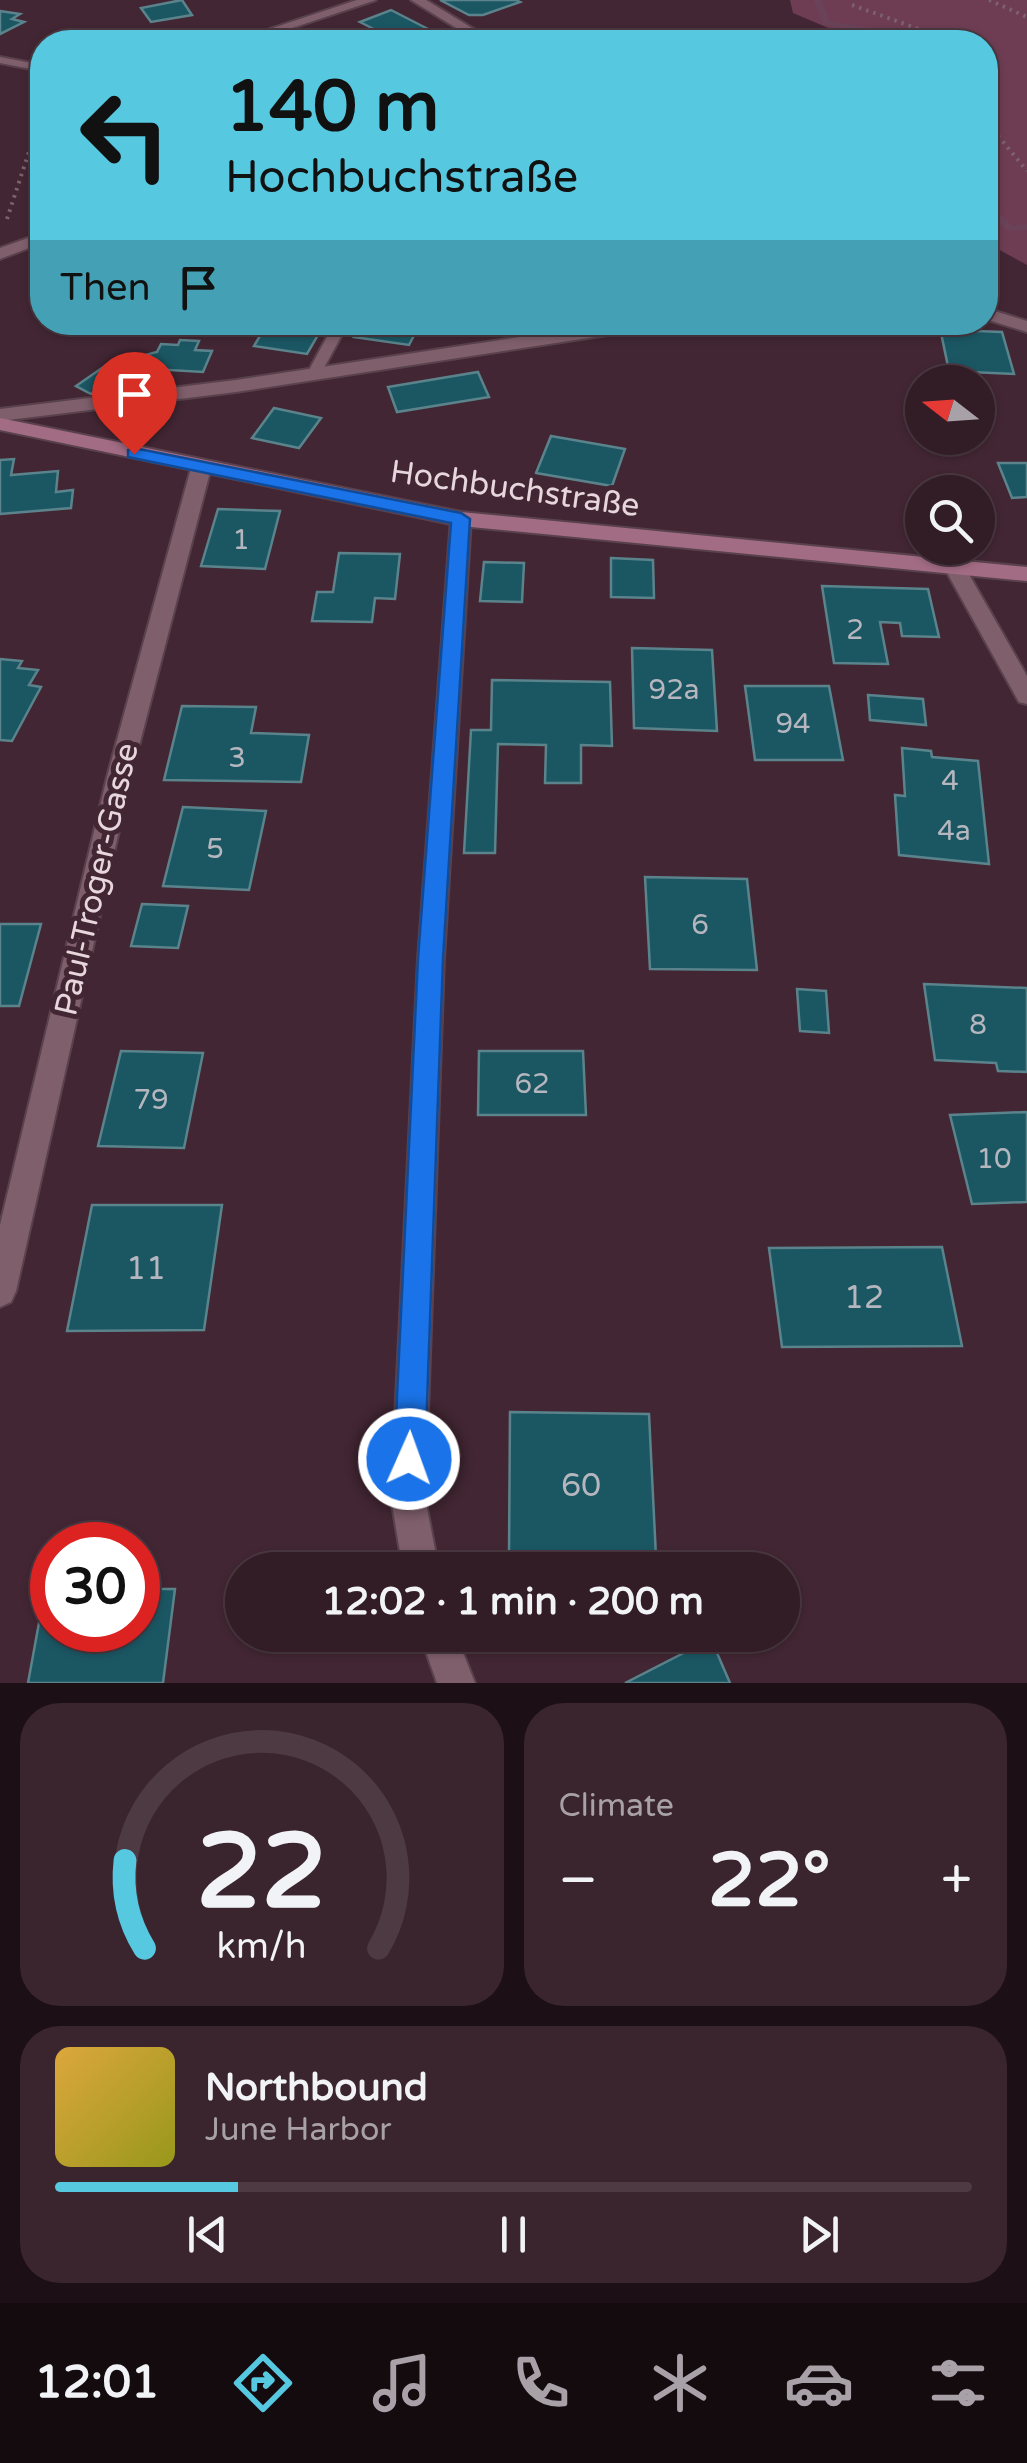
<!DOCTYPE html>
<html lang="en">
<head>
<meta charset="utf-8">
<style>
  :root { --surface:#321c26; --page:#3a252e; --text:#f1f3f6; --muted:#a8a1a7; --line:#4d3a43; --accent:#56c9e1 }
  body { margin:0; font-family:"Varela Round",sans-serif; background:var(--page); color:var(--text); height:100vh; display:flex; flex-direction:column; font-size:38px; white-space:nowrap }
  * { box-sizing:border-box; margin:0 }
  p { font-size:32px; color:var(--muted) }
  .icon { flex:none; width:55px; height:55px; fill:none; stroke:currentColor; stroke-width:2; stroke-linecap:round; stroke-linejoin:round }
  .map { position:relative; height:1683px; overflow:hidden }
  .details { display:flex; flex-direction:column; gap:20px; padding:20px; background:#1c0f15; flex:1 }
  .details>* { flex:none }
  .banner { position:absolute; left:30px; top:30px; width:968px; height:305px; border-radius:40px; box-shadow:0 2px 8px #0004,0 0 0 2px var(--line); background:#56c9e1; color:#111; overflow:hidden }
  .needle { width:65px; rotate:287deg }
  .buttons { position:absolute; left:905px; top:365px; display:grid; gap:20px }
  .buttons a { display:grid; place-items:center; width:90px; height:90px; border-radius:50%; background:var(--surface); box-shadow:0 2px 8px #0004,0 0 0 2px var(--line); font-size:50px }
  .speed { position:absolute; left:30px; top:1522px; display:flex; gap:20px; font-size:50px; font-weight:700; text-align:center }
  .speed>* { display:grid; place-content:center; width:130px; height:130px; border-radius:50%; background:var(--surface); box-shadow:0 2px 8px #0004,0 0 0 2px var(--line); line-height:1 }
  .speed .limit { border:15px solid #d22; background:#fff; color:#111 }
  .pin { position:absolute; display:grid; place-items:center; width:85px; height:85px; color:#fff; margin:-102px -42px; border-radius:50% 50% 50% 0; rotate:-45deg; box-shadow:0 0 10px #0007 }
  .pin .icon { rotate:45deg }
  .me { position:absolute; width:110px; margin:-55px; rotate:2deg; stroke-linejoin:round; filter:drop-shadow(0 0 8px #0008) }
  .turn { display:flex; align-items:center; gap:35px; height:210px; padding:0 30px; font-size:45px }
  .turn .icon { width:130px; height:130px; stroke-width:2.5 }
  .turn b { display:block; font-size:70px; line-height:85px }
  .then { display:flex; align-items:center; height:95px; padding:0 30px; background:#0003; gap:20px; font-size:38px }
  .big { font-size:75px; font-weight:800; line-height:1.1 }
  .details .widget { flex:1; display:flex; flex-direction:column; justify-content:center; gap:15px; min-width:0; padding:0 35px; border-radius:40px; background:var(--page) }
  .details .dial { align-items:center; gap:0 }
  .dial svg { height:260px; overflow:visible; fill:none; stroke:var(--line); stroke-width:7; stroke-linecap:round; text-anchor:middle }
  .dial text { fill:var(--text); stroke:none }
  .song { display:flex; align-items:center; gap:30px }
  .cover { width:120px; height:120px; border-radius:15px; background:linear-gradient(135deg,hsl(40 70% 55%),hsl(60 70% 35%)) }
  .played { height:10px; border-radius:5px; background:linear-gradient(90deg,var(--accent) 20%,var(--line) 20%) }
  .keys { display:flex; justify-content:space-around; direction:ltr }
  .heat { display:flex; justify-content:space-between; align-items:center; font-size:55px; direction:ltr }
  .details .tiles { flex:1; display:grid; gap:20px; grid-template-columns:1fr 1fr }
  .widget:last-child { grid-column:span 2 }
  .trip { position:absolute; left:225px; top:1552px; width:575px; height:100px; border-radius:50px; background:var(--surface); box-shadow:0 2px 8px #0004,0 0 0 2px var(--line); font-weight:800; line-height:100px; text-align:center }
  .dock { display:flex; height:160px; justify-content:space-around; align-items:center; background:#140b0f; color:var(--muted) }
  .dock .icon { width:70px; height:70px }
  .dock .current { color:var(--accent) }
  .dock b { font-size:45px; color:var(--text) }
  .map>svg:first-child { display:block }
</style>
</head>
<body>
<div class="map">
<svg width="1027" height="1683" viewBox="0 0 1027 1683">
  <rect width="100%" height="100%" fill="#422633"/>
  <!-- green -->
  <path fill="#6e3d53" d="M790,0H1027V265L985,242V42H861L793,13Z"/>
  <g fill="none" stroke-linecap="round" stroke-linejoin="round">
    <!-- stream -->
    <g fill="#6b4359" fill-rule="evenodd">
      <path d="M814,0H822L829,21L892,32L903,42H895L886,36L823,25Z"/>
      <path d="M985,200L1013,226L1027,224V230L1008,231L985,208Z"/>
    </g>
  </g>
  <!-- building -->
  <g fill="#1b5763" stroke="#5b838c" stroke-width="2.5">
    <path d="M182,0L192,15L151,22L141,8Z"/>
    <path d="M440,0H516L520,2L483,15H469Z"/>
    <path d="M391,10L430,30L399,42L360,22Z"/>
    <path d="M0,11L20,14L12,19L24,22L0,34Z"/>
    <path d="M592,30L614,37L604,42H569Z"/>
    <path d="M268,322H322L325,323L307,354L254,346Z"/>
    <path d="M363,322H421L409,345L354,337Z"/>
    <path d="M913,322H948L950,330L1002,332L1014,374L949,371L941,333L914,332Z"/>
    <path d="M180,340L199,341L195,350L212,351L203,372L134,368L145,355L157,352L161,344L178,345Z"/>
    <path d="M115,359L131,366L91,394L76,386Z"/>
    <path d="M478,372L489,397L397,412L388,387Z"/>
    <path d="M274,408L321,418L299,448L252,438Z"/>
    <path d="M551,436L625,449L612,486L536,473Z"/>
    <path d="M14,459L11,475L58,471L56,492L73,490L71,508L0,514V460Z"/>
    <path d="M998,463H1027V497L1012,498Z"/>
    <path d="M218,509L280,511L265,569L201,566Z"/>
    <path d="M339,553L400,554L395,599L375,598L372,622L312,621L317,592H333Z"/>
    <path d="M611,558L653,560L654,598L611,597Z"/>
    <path d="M484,562L524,563L522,602L480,601Z"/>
    <path d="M822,586L928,589L939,637L902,636L900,623L880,622L888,664L834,663Z"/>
    <path d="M632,648L712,650L717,731L634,728Z"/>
    <path d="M0,659L22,661L18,668L38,670L29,685L41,687L12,741L0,740Z"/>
    <path d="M492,680L610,682L612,746L581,745V783H545L546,745L498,744L495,853H464L471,730H491Z"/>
    <path d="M745,686H829L843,760H755Z"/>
    <path d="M868,695L923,699L926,725L870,720Z"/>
    <path d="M182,706L256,707L251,733L309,735L301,782L164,780Z"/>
    <path d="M902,748L931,751L932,757L978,761L989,864L899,855L895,795L905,796Z"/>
    <path d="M183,807L266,811L249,890L163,886Z"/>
    <path d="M645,877L747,879L757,970L650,969Z"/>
    <path d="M142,904L188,906L178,948L131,946Z"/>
    <path d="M0,924H41L19,1006H0Z"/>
    <path d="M924,984L1027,988V1072L998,1071L996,1063L935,1060Z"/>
    <path d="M797,989L826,991L829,1033L800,1031Z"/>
    <path d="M121,1051L203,1053L184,1148L98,1146Z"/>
    <path d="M479,1051H583L586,1115H478Z"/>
    <path d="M1027,1112V1202L972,1204L950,1115Z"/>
    <path d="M92,1205H222L204,1330L67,1331Z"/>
    <path d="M942,1247L962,1346L782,1347L769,1248Z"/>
    <path d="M510,1412L649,1414L656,1557L509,1555Z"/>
    <path d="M138,1589H175L163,1683H28L45,1590H52V1630H138Z"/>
    <path d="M711,1639L730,1683H625Z"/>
  </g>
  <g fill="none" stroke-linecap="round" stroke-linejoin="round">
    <defs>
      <g id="lane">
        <path d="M0,57L42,65V71L0,63Z"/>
        <path d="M335,322H349L320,375H310L308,372Z"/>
      </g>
      <g id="street">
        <path d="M357,0H376L250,42H231Z"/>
        <path d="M411,0H426L495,42H479Z"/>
        <path d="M42,233V243L0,259V248Z"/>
        <path d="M985,308L1027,321V332L985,319Z"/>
        <path d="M619,322H668L660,327L236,392L0,421V409L236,380Z"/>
        <path d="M201,462L211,468L131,777L16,1291L11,1302L0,1307V1225L107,777L191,468Z"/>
        <path d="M461,512L471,519L444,959L425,1498L439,1570H403L391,1498L418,959L451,519Z"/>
        <path d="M956,562L963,564L1027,676V704L1019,702L945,569Z"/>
        <path d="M420,1635H456L475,1683H437Z"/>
      </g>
      <path id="secondary" d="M0,418L461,512L1027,567V581L461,526L0,430Z"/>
    </defs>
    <!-- lane casing -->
    <use href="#lane" stroke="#5a424d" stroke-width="4"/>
    <!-- street casing -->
    <use href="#street" stroke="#5a424d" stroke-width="4"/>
    <!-- secondary casing -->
    <use href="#secondary" stroke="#5a424d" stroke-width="4"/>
    <!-- path -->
    <g stroke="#7b626d" stroke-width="4" stroke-dasharray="2.5 5" stroke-linecap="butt">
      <path d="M989,0L1027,17"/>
      <path d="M852,5L916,28L937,42"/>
      <path d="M985,93L995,132L1027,171"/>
      <path d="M7,219L42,112"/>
    </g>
    <!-- lane -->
    <use href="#lane" fill="#7f5f6c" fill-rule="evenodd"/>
    <!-- street -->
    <use href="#street" fill="#7f5f6c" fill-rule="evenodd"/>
    <!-- secondary -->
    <use href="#secondary" fill="#a36c85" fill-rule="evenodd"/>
  </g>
  <!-- route -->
  <path fill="#1a73e8" stroke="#114b97" stroke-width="2.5" d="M134,448L461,513L470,519L443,959L425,1459L420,1470L409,1475L398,1470L394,1459L418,959L451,523L128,457V450Z"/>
  <g text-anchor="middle" stroke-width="10" stroke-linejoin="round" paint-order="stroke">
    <!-- number labels -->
    <g font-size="28" fill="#b5b6be">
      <text x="241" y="549">1</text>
      <text x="855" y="639">2</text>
      <text x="674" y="699">92a</text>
      <text x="793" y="733">94</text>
      <text x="237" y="767">3</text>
      <text x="950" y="790">4</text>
      <text x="954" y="840">4a</text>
      <text x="215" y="858">5</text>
      <text x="700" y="934">6</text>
      <text x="978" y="1034">8</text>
      <text x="532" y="1093">62</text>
      <text x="151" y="1109">79</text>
      <text x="994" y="1168">10</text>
    </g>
    <!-- street labels -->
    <g font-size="32" fill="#e8d6dd" stroke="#422633">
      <text transform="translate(515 488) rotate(8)" y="11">Hochbuchstraße</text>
      <text transform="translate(96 879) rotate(-77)" y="11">Paul-Troger-Gasse</text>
    </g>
    <!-- near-number labels -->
    <g font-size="32" fill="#b5b6be">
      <text x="146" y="1279">11</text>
      <text x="864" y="1308">12</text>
      <text x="581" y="1496">60</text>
    </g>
  </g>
</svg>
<div class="buttons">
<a><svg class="needle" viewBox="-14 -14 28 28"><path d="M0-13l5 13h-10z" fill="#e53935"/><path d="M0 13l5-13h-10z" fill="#a8a1a7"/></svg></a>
<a><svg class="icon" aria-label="search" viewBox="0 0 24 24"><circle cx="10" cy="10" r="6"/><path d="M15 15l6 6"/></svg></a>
</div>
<div class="speed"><div class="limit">30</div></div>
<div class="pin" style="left:134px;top:454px;background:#d93025"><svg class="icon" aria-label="arrive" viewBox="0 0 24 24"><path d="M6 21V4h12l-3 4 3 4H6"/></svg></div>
<svg class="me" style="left:409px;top:1459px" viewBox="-20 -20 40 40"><circle r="17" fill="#1a73e8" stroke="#fff" stroke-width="3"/><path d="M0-11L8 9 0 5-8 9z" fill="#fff"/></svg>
<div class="trip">12:02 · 1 min · 200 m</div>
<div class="banner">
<div class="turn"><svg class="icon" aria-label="left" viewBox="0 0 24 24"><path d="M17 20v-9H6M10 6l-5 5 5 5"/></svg><div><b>140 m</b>Hochbuchstraße</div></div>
<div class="then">Then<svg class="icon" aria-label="arrive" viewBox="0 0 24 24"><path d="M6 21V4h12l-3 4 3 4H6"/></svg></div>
</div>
</div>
<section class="details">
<div class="tiles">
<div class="widget dial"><svg viewBox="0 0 100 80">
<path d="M14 69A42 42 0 1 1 86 69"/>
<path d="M14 69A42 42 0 0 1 8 42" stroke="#56c9e1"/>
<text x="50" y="56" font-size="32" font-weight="700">22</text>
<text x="50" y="72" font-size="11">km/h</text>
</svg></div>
<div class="widget"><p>Climate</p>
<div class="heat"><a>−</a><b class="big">22°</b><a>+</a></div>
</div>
<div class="widget">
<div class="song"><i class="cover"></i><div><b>Northbound</b><p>June Harbor</p></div></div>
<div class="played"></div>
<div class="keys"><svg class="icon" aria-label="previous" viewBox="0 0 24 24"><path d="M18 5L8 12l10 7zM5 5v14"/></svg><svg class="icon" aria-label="pause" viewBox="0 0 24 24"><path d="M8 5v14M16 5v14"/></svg><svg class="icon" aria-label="next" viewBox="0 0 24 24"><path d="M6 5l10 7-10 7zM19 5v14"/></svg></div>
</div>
</div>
</section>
<nav class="dock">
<b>12:01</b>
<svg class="icon current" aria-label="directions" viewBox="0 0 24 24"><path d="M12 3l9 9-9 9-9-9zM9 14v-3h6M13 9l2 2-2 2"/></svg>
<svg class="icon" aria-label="music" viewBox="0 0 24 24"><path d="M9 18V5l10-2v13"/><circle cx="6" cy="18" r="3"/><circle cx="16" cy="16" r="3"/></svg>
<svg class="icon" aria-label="phone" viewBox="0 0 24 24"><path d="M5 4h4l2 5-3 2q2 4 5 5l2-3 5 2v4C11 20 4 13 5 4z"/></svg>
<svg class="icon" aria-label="climate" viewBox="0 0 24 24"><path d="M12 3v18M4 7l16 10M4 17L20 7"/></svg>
<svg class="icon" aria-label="car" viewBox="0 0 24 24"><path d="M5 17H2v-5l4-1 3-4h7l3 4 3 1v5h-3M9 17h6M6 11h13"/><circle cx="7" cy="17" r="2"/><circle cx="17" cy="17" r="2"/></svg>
<svg class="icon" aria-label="filters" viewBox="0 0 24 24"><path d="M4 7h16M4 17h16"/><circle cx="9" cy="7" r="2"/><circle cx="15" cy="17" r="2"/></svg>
</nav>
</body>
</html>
